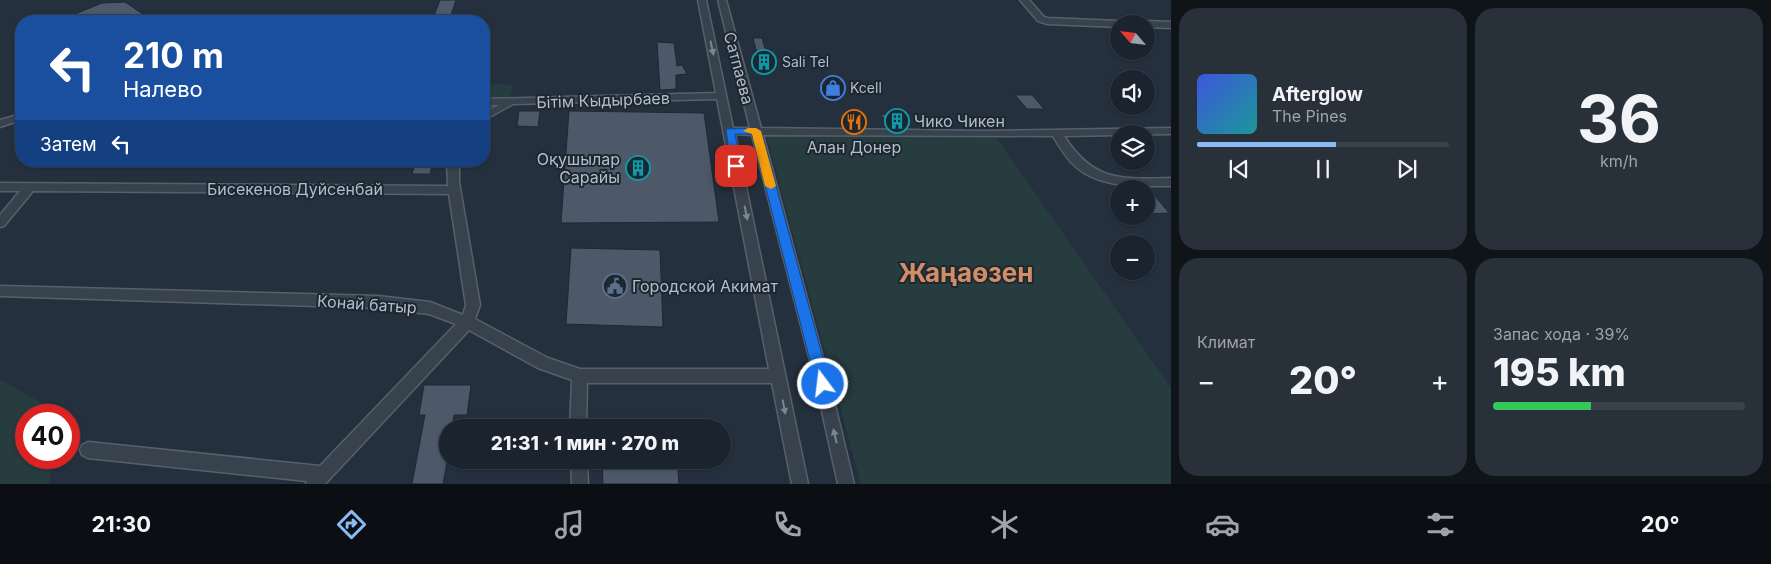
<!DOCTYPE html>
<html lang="ru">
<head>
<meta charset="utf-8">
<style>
  :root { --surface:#1b242e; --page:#28303a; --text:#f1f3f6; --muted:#a0a4aa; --line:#39414a; --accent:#8bbbf6 }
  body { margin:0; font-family:Inter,sans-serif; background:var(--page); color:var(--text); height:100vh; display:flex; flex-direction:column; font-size:19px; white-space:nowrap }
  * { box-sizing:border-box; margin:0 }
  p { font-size:16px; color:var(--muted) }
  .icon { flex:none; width:28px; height:28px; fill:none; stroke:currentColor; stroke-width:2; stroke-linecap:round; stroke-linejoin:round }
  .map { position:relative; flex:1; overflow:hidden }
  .details { display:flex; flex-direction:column; gap:8px; padding:8px; background:#0f1419; width:600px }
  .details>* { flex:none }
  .banner { position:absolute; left:15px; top:15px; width:475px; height:152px; border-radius:20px; box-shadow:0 1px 4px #0004,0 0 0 1px var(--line); background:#1a4fa0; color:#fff; overflow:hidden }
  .needle { width:32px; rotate:298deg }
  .controls { position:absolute; left:1110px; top:15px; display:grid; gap:10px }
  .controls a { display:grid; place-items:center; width:45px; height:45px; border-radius:50%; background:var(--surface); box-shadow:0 1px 4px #0004,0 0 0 1px var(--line); font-size:25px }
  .speed { position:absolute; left:15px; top:404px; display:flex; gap:10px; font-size:25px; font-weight:700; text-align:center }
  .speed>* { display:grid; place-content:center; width:65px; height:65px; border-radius:50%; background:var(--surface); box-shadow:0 1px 4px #0004,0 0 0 1px var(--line); line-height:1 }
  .speed .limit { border:8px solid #d22; background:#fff; color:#111 }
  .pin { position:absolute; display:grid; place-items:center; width:42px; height:42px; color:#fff; margin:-21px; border-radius:10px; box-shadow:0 2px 8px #0006 }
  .me { position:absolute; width:55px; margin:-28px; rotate:345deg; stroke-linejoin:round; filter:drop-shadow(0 0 4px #0008) }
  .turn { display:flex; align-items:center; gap:18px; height:105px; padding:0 25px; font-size:22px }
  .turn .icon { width:65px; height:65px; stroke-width:2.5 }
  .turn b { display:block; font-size:35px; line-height:42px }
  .then { display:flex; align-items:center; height:48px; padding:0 25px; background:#0003; gap:10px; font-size:19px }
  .big { font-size:38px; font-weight:800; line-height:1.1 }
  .details .widget { flex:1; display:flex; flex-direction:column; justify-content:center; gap:8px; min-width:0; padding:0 18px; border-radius:20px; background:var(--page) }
  .details .dial { align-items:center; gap:0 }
  .dial b { font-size:65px; line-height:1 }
  .song { display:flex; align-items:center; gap:15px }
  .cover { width:60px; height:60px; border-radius:8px; background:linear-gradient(135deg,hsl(230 70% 55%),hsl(180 70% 35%)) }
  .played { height:5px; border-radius:2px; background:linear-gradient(90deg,var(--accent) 55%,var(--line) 55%) }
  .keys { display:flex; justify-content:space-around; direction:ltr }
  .heat { display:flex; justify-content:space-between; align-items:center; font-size:28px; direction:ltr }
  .charge { height:8px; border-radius:4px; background:linear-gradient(90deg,#34c759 39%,var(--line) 0) }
  .details .tiles { flex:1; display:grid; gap:8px; grid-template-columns:repeat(2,1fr) }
  .trip { position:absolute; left:439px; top:419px; width:292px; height:50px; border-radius:25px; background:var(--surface); box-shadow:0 1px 4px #0004,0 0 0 1px var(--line); font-weight:800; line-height:50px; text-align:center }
  .menu { display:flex; height:80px; justify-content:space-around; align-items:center; background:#0b0e12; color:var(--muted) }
  .menu .icon { width:35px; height:35px }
  .menu .selected { color:var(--accent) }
  .menu b { font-size:22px; color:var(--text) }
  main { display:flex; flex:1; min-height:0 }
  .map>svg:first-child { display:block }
</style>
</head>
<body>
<main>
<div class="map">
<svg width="1171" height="484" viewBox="0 0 1171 484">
  <rect width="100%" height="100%" fill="#24303d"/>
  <!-- green -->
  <g fill="#263c3e">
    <path d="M484,83L513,85L510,99L484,98Z"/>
    <path d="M770,135L996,137L1171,388V484H861L767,138Z"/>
    <path d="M0,379L61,414L26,415V458H53L49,484H0Z"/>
  </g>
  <!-- building -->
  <g fill="#4d5968" stroke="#1f2934">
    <path d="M440,0H456L449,21H432Z"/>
    <path d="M125,2L153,21H121L111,14L91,21H58L102,3Z"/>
    <path d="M753,38H762L772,72H762Z"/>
    <path d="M657,42L674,43L677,66L682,65L687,74L676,75V89L660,90Z"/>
    <path d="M1015,95H1032L1044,109H1027Z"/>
    <path d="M519,111H540L538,127L517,126Z"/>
    <path d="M569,111L704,113L719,222L561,223Z"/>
    <path d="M881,114L906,115L911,126H888Z"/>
    <path d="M416,161H433L430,174H412Z"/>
    <path d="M1146,196H1155L1169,213L1146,214Z"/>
    <path d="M571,248L660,250L663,327L566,324Z"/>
    <path d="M424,385H471L467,415H454L452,428H448V456L443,484H412L425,415H419Z"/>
    <path d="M602,460H677L679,484H603Z"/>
  </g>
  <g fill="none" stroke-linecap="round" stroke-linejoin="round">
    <defs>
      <g id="minor">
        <path d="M698,0H706L733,128H750L718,0H726L761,128L985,131L1171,128V134L1064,136C1094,182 1120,179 1171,178V186C1138,186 1099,189 1074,165C1065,157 1059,146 1053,136L763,135L830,384L854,484H838L816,384L752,135L735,134L808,484H792L772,383H587L586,428H570L572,380L538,368L469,330L325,484H306L307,481L88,458L82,455L80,450L82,445L88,442L320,466L456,324L429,314L378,308L0,296V286L378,296L430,302L463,315L466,305L449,194L33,191L4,226L0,227V215L20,191H0V183L448,186L447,161H459V182L480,305L475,319L548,358L580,369H769L717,99L513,104L484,120V113L499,105H484V99L716,93Z"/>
        <path d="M1020,0H1029L1044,17L1048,18L1119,21L1123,24H1119V27L1047,24L1038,21Z"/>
        <path d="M1146,21L1171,22V28L1146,27V24H1142Z"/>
        <path d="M21,114V120L0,127V120Z"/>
        <path d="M571,460H587L588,484H572Z"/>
      </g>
    </defs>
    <!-- minor casing -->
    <use href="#minor" stroke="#56606b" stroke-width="3"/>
    <!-- minor -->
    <use href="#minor" fill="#38424d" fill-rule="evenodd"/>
  </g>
  <!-- one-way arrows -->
  <defs><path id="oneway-solid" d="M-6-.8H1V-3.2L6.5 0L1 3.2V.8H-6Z" transform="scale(1.25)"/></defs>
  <g fill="#7c8691">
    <use href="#oneway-solid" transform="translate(712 48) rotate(78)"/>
    <use href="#oneway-solid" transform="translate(746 213) rotate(79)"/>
    <use href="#oneway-solid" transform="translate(784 407) rotate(79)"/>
    <use href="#oneway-solid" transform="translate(835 436) rotate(-103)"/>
  </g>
  <!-- route -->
  <path fill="#1a73e8" stroke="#114b97" d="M756,128L761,131L830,384L828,388L823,390L818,388L816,384L752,134H735L741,166L736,169L731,166L726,129Z"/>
  <!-- slow -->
  <path fill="#f59e0b" d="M756,128L761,131L776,186L771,189L765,186L752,134L743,131L748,128Z"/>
  <!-- icons -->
  <defs>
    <symbol id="building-ring" viewBox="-11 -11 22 22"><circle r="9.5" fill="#1d2732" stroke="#0f9aa8" stroke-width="1.5"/><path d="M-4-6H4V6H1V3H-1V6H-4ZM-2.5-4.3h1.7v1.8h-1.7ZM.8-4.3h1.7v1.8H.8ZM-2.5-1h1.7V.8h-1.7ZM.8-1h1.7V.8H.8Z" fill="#0f9aa8"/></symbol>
    <symbol id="shop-ring" viewBox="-11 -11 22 22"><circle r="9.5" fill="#1d2732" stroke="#3f7fe0" stroke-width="1.5"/><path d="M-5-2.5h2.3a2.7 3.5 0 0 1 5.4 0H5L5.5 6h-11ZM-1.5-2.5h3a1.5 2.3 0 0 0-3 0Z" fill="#3f7fe0"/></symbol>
    <symbol id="restaurant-ring" viewBox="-11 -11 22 22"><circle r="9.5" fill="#1d2732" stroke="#e8710a" stroke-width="1.5"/><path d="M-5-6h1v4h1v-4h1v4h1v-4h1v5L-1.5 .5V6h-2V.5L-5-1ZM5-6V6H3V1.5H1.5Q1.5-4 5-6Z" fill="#e8710a"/></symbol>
    <symbol id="civic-ring" viewBox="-11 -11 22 22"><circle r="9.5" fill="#1d2732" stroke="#5c6f8a" stroke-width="1.5"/><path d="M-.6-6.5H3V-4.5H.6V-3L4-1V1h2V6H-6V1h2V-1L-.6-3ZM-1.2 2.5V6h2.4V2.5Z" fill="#5c6f8a"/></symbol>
  </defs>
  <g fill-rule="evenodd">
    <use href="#building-ring" x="750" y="48" width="28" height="28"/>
    <use href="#shop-ring" x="819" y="74" width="28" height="28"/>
    <use href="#building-ring" x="883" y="107" width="28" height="28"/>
    <use href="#restaurant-ring" x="840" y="108" width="28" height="28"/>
    <use href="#building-ring" x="624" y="154" width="28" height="28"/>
    <use href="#civic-ring" x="601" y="272" width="28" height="28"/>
  </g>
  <g text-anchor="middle" stroke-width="4" stroke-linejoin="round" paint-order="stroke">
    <!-- far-poi labels -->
    <g font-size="14" fill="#b4bdc8" stroke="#1d2732" text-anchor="start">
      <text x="782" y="67">Sali Tel</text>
      <text x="850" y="93">Kcell</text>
    </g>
    <!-- street labels -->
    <g font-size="16" fill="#b4bdc8" stroke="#1d2732">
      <text transform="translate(739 68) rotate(75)" y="6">Сатпаева</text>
      <text transform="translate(603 100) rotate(-2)" y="6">Бiтiм Кыдырбаев</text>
      <text x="295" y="195">Бисекенов Дуйсенбай</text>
      <text transform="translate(367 304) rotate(4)" y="6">Конай батыр</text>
    </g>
    <!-- poi labels -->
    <g font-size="16" fill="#b4bdc8" stroke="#1d2732" text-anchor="start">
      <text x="914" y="127">Чико Чикен</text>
      <text x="854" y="153" text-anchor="middle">Алан Донер</text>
      <text x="620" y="165" text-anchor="end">Оқушылар<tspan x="620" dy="18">Сарайы</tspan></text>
      <text x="632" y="292">Городской Акимат</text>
    </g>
    <!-- town labels -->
    <g font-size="26" font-weight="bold" fill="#d38d64" stroke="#1d2732">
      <text x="966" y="282">Жаңаөзен</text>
    </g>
  </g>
</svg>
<div class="controls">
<a><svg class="needle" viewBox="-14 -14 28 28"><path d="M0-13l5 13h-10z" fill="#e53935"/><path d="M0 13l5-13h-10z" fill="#a0a4aa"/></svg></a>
<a><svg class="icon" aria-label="sound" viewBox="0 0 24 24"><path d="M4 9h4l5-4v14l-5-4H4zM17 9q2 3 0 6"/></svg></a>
<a><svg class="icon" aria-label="layers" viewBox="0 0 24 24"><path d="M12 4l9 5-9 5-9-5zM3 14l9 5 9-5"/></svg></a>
<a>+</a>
<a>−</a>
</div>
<div class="speed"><div class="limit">40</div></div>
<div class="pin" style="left:736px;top:166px;background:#d93025"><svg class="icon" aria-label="arrive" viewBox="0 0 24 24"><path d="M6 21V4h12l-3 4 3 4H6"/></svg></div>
<svg class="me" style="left:823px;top:384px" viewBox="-20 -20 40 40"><circle r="17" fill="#1a73e8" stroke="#fff" stroke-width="3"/><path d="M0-11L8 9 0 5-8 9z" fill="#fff"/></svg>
<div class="trip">21:31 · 1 мин · 270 m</div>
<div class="banner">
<div class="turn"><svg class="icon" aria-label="left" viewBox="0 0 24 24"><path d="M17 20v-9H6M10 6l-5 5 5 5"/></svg><div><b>210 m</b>Налево</div></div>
<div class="then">Затем<svg class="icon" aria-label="left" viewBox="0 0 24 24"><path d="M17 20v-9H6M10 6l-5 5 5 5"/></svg></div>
</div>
</div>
<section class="details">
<div class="tiles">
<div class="widget">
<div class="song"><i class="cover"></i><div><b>Afterglow</b><p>The Pines</p></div></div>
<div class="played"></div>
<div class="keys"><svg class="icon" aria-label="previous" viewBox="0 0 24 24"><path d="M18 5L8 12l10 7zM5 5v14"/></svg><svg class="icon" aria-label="pause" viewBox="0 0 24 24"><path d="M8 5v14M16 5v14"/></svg><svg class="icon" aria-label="next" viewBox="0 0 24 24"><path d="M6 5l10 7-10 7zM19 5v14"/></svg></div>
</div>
<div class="widget dial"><b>36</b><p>km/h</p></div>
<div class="widget"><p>Климат</p>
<div class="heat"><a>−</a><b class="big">20°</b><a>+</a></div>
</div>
<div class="widget"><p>Запас хода · 39%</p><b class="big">195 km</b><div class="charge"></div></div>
</div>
</section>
</main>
<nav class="menu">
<b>21:30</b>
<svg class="icon selected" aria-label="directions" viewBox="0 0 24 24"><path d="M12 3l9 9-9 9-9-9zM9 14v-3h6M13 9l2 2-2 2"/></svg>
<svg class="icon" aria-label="music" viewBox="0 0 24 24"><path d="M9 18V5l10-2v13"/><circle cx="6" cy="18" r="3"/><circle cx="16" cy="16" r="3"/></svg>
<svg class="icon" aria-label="phone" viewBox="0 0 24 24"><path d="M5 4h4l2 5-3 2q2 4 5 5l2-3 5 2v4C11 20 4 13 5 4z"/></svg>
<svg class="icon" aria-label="climate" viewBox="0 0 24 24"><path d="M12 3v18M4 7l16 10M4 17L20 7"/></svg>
<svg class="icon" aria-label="car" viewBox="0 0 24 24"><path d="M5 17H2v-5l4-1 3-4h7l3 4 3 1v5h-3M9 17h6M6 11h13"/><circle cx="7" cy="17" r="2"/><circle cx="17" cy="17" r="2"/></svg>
<svg class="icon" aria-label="filters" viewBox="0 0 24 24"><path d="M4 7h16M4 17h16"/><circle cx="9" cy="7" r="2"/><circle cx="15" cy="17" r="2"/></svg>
<b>20°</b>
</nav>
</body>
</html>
